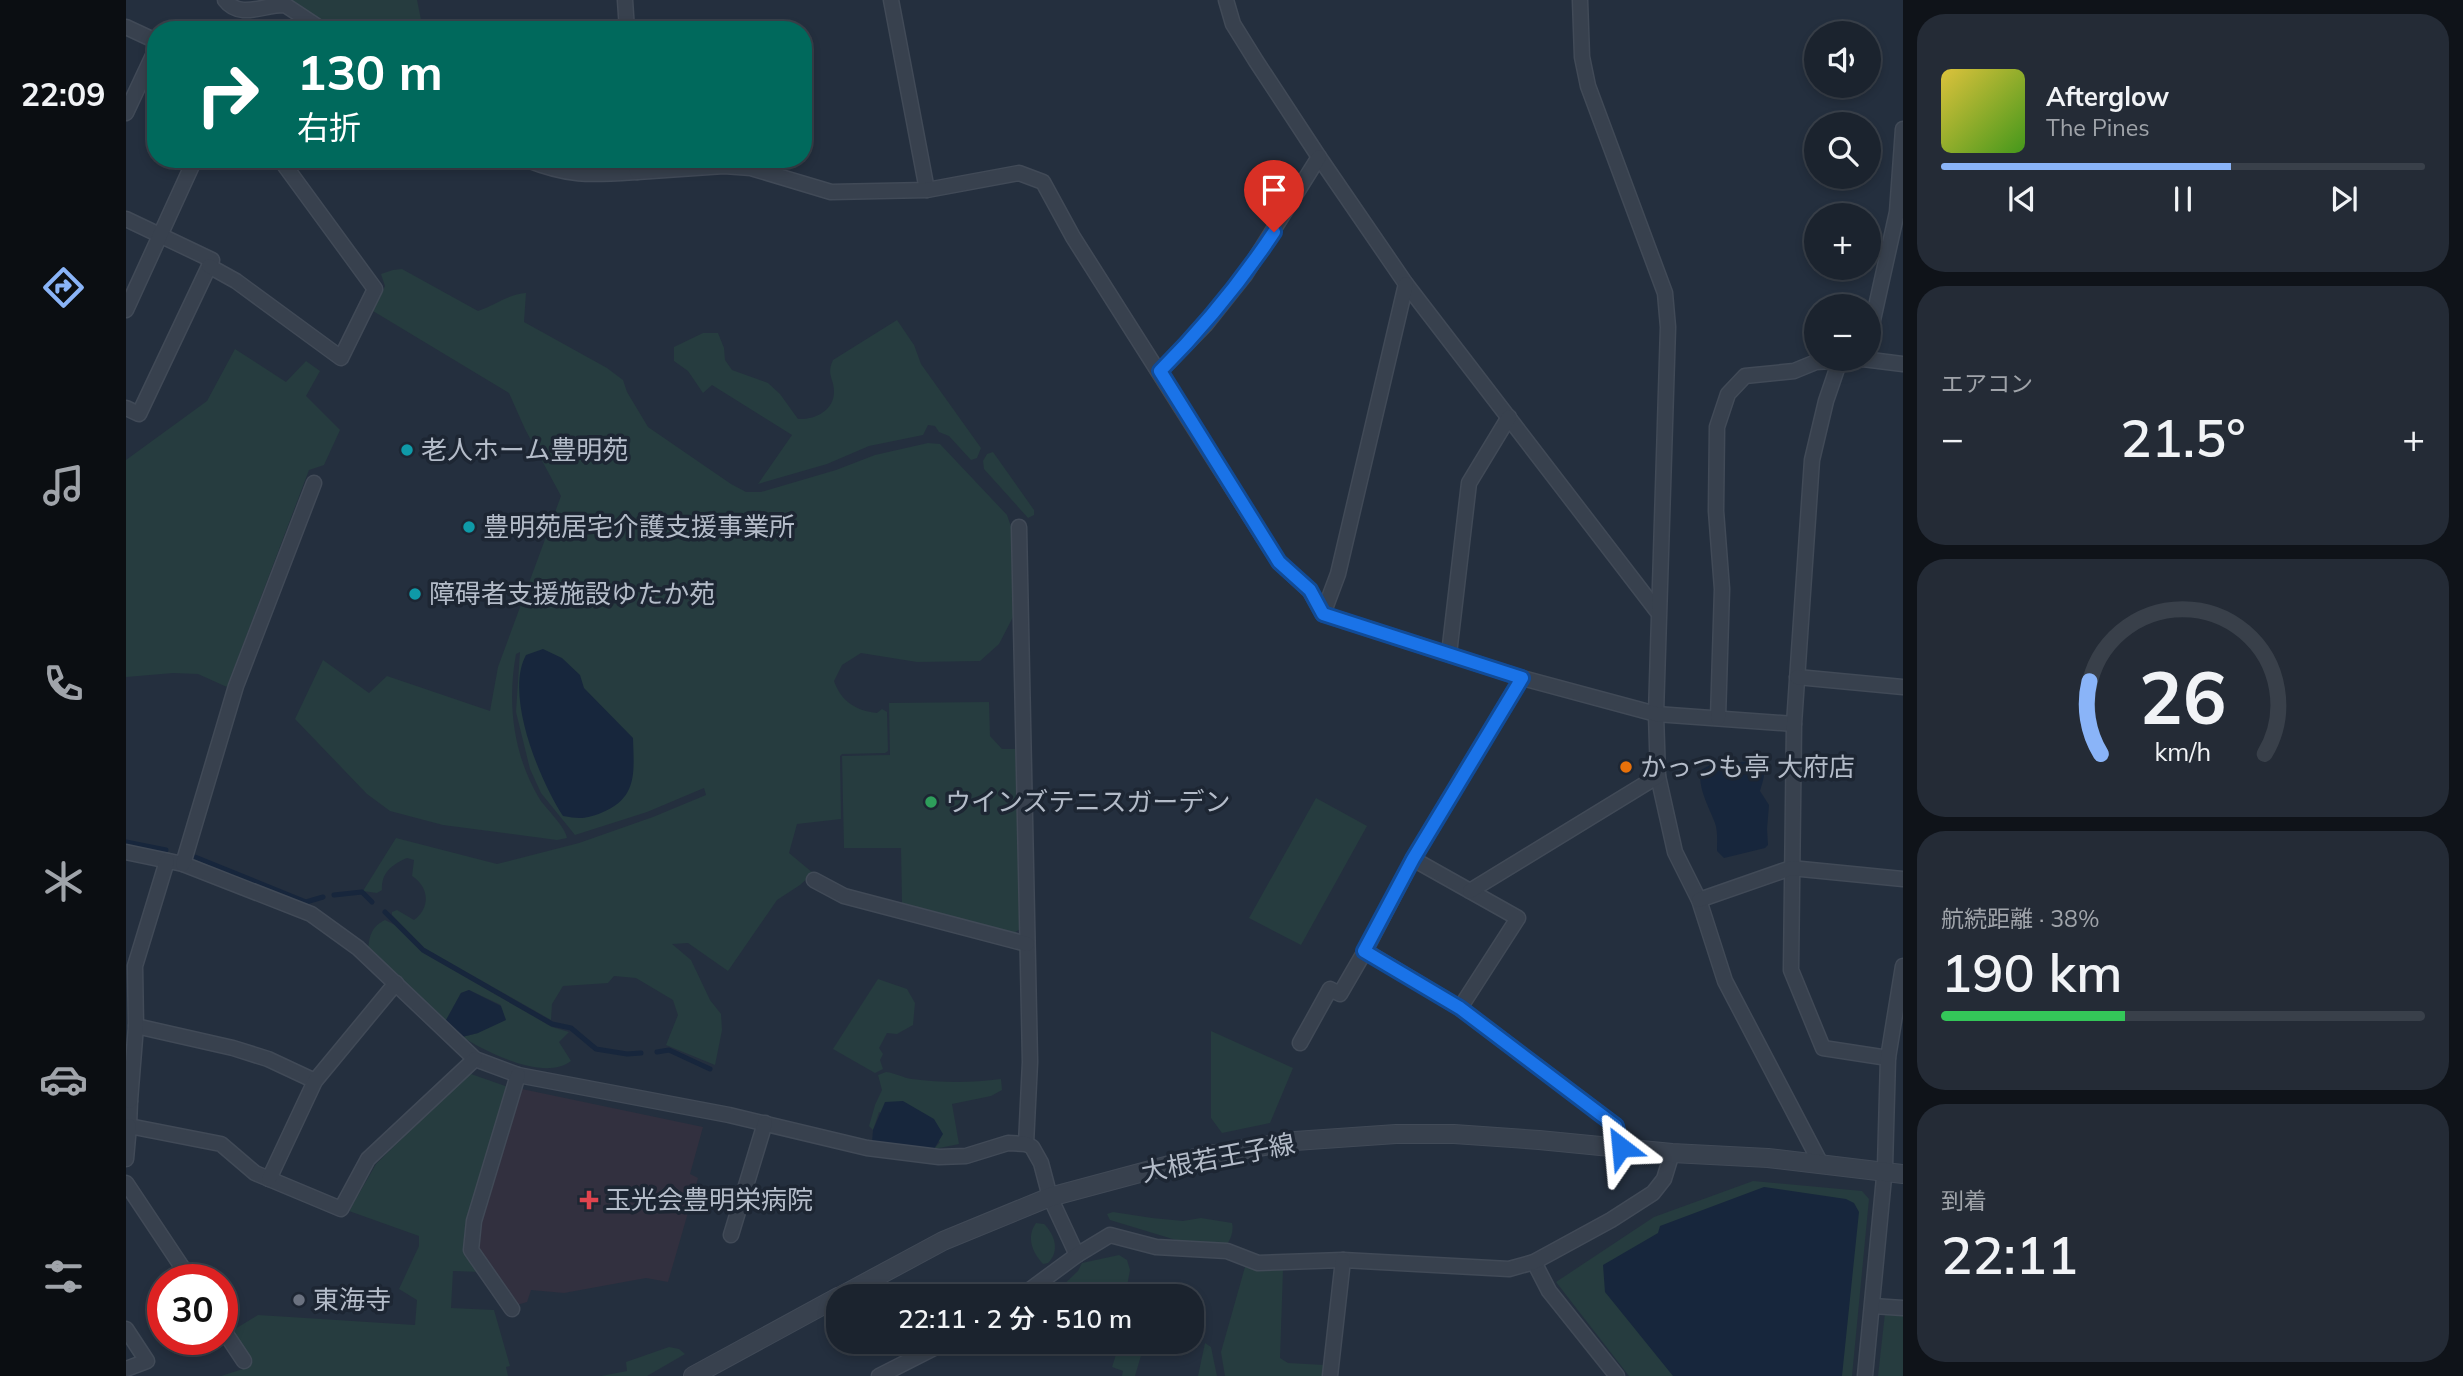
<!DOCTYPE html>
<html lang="ja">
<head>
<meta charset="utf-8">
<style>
  :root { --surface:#1b232e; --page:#242b36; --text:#f1f3f6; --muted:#a0a4aa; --line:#39404a; --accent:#8ab4f8 }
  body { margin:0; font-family:Mulish,"Noto Sans JP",sans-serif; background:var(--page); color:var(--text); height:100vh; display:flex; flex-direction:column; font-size:26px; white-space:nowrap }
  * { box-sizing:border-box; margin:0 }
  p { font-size:23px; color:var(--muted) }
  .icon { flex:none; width:38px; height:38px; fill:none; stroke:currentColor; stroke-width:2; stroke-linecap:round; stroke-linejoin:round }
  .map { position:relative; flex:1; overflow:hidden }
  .sheet { display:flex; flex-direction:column; gap:14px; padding:14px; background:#0f1319; width:560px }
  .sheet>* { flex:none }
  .guide { position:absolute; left:21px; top:21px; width:665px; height:147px; border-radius:28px; box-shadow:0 4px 10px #0003,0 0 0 2px var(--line); background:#00695c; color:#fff; overflow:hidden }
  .fabs { position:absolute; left:1678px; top:21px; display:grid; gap:14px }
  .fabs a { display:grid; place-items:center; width:77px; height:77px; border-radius:50%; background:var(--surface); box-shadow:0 4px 10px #0003,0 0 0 2px var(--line); font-size:35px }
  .speed { position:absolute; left:21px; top:1264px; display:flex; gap:14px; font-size:35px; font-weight:700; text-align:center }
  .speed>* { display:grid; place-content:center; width:91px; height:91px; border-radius:50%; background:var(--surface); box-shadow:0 4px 10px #0003,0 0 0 2px var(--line); line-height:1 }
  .speed .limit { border:10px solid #d22; background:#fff; color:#111 }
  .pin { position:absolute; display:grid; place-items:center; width:60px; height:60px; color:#fff; margin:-72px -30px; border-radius:50% 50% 50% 0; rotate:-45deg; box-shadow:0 0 7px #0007 }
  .pin .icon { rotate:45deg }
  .me { position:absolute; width:77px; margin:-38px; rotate:331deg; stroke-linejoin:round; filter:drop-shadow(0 0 5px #0008) }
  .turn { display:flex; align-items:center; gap:24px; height:147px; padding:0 35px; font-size:32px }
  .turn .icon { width:91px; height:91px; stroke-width:2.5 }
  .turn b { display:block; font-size:49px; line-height:60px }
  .big { font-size:52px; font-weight:600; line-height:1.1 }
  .sheet .widget { flex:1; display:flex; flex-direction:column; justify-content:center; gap:10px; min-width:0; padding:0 24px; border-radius:28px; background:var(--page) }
  .sheet .dial { align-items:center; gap:0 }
  .dial svg { height:182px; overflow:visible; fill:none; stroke:var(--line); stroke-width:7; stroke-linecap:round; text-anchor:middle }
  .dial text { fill:var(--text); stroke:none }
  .song { display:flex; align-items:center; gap:21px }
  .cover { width:84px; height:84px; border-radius:10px; background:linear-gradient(135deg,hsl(50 70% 55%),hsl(100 70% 35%)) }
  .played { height:7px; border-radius:4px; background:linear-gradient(90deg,var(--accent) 60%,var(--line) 60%) }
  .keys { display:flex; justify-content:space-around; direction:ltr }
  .heat { display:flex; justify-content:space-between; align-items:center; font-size:38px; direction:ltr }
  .charge { height:10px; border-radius:5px; background:linear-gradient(90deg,#34c759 38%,var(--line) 0) }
  .trip { position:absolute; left:700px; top:1284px; width:378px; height:70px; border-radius:28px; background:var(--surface); box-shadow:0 4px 10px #0003,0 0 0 2px var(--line); font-weight:600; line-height:70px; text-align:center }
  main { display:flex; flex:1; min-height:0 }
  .dock { display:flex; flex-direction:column; width:126px; justify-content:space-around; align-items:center; background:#0b0e12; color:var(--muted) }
  .dock .icon { width:49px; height:49px }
  .dock .active { color:var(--accent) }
  .dock b { font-size:32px; color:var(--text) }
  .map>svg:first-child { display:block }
</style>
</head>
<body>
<main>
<nav class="dock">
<b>22:09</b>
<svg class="icon active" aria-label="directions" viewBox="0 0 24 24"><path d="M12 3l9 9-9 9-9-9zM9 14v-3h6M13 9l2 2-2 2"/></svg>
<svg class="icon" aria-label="music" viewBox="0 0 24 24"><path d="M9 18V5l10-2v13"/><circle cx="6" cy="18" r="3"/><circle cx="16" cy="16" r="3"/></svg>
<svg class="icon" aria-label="phone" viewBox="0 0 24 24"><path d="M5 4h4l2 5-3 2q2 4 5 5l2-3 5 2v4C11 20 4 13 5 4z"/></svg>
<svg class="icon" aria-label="climate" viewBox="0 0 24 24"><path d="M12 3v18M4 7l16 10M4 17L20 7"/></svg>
<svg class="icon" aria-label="car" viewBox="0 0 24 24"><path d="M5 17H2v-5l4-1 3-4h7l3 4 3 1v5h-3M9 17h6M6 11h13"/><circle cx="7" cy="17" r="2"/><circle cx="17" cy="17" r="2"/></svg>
<svg class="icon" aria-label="filters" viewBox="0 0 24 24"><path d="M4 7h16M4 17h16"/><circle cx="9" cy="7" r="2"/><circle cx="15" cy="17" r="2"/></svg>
</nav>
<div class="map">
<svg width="1777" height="1376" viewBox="0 0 1777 1376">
  <rect width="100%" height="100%" fill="#242f3e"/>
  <!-- medical -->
  <path fill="#32303f" d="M396,1089L577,1127L564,1174L572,1178L542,1282L520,1278L438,1293L405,1290L401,1302L391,1305L349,1250L353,1222Z"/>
  <!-- green -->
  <g fill="#263c3f">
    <path d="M151,0H291L297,30H205L197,23Z"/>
    <path d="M276,269L352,311C369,305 383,294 400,293L398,322L481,368L497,380L501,392L522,427L605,484L620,492H635L710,470L749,455L802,443L814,444L881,515L889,538L887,617L873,644L854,661L791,662L735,653L716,665L708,681C715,701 730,711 751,713L756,709L761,712L762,751L759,753L716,754L714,756L715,819L671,824L663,853L687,873L674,885L651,900L602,971L562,943L546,944L565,960L584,1000L595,1014L596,1030L589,1065L540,1045L552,1015L547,1000L510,978L488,976L482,983L437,986L426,1004L425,1020L298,948L266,915V912L271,910L288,920C305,907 303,887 286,876L288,860L281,858C267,864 255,872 256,890L251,893L237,891L270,838L371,864L453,843L527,817L580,795L578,788L521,812L449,835L415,793L404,769L390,712L394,652L390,654C381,703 387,754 413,798C420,809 439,826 441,838L431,840L317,825L264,811L241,794L169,719L197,660L243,693L261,676L364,711L372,667L435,496L399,429L383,393L247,311L259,286L255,274L267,270Z"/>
    <path d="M771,320L788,345L795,364L855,448L851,458L845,460L823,436L813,432L809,426L802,425L797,435L743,446L701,464L632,484L666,435L586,385L577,393L562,371L548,361V347L577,333H592L598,348L599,360L606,370L642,383L654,394L672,419C688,420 708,411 708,392C708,378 700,375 707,360Z"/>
    <path d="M109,349L160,382L180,361L194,371L180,396L214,430L198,465L183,470L101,687L72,674L47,673L0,677V460L81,401Z"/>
    <path d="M867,452L908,510V515L902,518L858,469L857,461L861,454Z"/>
    <path d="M863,702L864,736L876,749H891L894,929L888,933L776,903L775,848H718L716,756L764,755L763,703Z"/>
    <path d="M1190,798L1241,826L1175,945L1123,918Z"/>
    <path d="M259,920L271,926L296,952L426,1027L443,1032L433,1042L445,1061C418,1082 361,1052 336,1037L352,1033L375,1005L343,990L335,993L319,1022L242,949C244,935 245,927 259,920Z"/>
    <path d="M752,979L781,989L789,1003L787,1025L771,1034L761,1033L753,1048L757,1054L754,1060L757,1069L749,1073L707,1049Z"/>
    <path d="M1085,1031L1167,1068L1144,1123L1096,1133L1085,1118Z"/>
    <path d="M760,1072C770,1073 777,1078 786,1079C816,1083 845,1083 875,1079L876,1090L865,1096L826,1104L833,1144L808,1149L814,1142L753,1112L747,1130L743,1126L749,1105L756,1090L752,1075Z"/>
    <path d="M345,1074L382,1087L342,1220L356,1272L327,1271L325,1308L368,1310L384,1366L380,1367L382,1376H95L117,1369L125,1363L104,1332L132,1315L289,1325L291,1300L273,1289L293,1246V1236L223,1211L250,1164L340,1076Z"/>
    <path d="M1627,1181L1736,1191L1743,1199L1726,1376H1503L1430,1282L1528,1217Z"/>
    <path d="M987,1212L1026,1218L1057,1221L1075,1218L1106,1223C1108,1230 1105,1240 1100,1245L1050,1240L984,1220L981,1214Z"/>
    <path d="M910,1223L918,1224C929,1235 934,1251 922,1263L917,1264C906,1252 900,1237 910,1223Z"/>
    <path d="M993,1255L1001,1260L1004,1270L999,1297H933L929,1293L952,1271L956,1263Z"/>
    <path d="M1119,1267L1157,1270L1154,1358L1162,1363L1198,1365L1196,1376H1099L1095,1352Z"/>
    <path d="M1759,1313L1777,1315V1376H1752Z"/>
    <path d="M994,1342H1019L1009,1376H996L997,1371L986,1367Z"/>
    <path d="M1079,1343L1085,1347L1091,1376H1072Z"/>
    <path d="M543,1347L553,1349L559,1354L521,1376H475L501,1371L500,1362Z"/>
  </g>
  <!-- water -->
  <g fill="#17263c">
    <path d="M417,649L436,658L454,675L458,688L507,738C508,773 512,798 475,813C460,819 453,819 437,816C414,781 378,695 400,655Z"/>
    <path d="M1625,761H1633C1642,770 1637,780 1634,791L1643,805L1641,829L1642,845L1639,848L1598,858L1591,851C1591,841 1592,832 1589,823C1583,807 1571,787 1575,770L1584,765Z"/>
    <path d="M343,990L375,1006L380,1020L352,1033L336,1037L319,1022L335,993Z"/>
    <path d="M777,1101L808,1119L817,1134L808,1149L746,1143L747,1130L759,1102Z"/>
    <path d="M1638,1187L1720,1199L1728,1203L1733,1212L1716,1376H1547L1479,1292L1477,1265L1532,1233L1534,1226Z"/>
  </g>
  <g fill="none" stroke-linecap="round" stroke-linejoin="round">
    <!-- stream -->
    <g stroke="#17263c" stroke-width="5">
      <path d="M0,842L40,850"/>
      <path d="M69,857L180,902L197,897"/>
      <path d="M208,895L236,892L246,902"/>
      <path d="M259,912L297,950L426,1024L445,1028L470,1049L501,1054L515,1053"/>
      <path d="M531,1052L543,1050L584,1069"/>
    </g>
    <defs>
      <g id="minor">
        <path d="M99,0C114,20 139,4 159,5L197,30"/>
        <path d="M499,0L501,30"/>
        <path d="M765,0L801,190"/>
        <path d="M1100,0L1107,24L1130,61L1193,157L1280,284L1531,611"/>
        <path d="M1454,0L1456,57L1462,86L1539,293L1542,327L1530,714L1532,776L1549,852L1573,900L1599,981L1695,1164"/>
        <path d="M0,27L30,41"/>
        <path d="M0,113L30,49"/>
        <path d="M399,159C444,177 464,175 511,172"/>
        <path d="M510,159L511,172L598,166L625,168L705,192L801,190L893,173L917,182L947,237L1153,562L1184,591L1197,614L1396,678L1530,714L1668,724"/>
        <path d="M0,219L86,260L13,414L0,408"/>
        <path d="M83,266L110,281L215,358L249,289L154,159"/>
        <path d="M0,310L69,159"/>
        <path d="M1743,338L1771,212L1777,129"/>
        <path d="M1714,360L1700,401L1686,460L1668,724L1665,970L1697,1048L1762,1058"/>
        <path d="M1034,371L1080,324L1119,275L1193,157"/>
        <path d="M893,527L904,1062L900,1144"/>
        <path d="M1197,614L1212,574L1280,284"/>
        <path d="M1323,654L1343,483L1383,417"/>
        <path d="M1671,677L1777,687"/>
        <path d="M1396,678L1287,859L1239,951L1334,1008L1490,1126L1495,1147"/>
        <path d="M1592,718L1596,589L1590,511L1591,427L1602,394L1619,376L1668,371L1690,362L1737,359L1777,364"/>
        <path d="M0,852L57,864L185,914L232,948L349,1059L392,1075L603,1115L741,1148L813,1157L840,1156L882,1143L900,1144L906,1147L915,1163L924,1197L951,1255"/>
        <path d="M1287,859L1392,918L1334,1008"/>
        <path d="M57,864L110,686L188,483"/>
        <path d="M688,880L718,896L901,944"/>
        <path d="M1344,891L1532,776"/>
        <path d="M1573,900L1665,868L1777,879"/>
        <path d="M10,1026L107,1048L142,1059L189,1081"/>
        <path d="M1174,1043L1204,989L1214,994L1239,951"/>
        <path d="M0,1100L4,1101L3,1126L95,1144L129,1173L215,1209L242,1159L349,1059"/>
        <path d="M4,1101L10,1026L9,966L41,861"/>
        <path d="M0,1159L3,1126"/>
        <path d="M143,1179L189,1081L270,983"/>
        <path d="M0,1183L64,1279"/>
        <path d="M605,1235L639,1123"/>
        <path d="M1408,1262L1423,1291L1491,1376"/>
        <path d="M894,1297L951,1255L984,1235L1030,1247L1101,1251L1132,1263L1217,1260L1383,1269L1408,1262L1485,1220L1527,1193L1538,1179L1546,1153"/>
        <path d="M1747,1306L1777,1308"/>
        <path d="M386,1309L345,1250L348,1221L392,1075"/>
        <path d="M96,1328L118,1361"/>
        <path d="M0,1329L21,1361L0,1369"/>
        <path d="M753,1376L820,1342"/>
        <path d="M1204,1376L1217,1260"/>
        <path d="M1739,1376L1759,1167L1762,1058L1777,966"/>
      </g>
      <g id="tertiary">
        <path d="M713,1297L817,1241L924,1197L1077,1156L1169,1141L1270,1134H1328L1413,1140L1546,1153L1642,1158L1777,1174"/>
        <path d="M567,1376L712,1297"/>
      </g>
    </defs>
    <!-- minor casing -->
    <use href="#minor" stroke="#414a57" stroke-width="17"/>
    <!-- tertiary casing -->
    <use href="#tertiary" stroke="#414a57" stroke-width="20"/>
    <!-- minor -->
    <use href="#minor" stroke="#38414e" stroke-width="14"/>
    <!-- tertiary -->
    <use href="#tertiary" stroke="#38414e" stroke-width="18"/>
  </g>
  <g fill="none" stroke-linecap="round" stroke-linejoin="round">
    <defs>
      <path id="route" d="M1148,232C1114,283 1077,328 1034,371L1153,562L1184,590L1197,614L1396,678L1287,859L1238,951L1334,1008L1474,1114L1490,1126L1495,1147"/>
    </defs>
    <!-- route casing -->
    <use href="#route" stroke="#114b97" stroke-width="18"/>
    <!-- route -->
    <use href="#route" stroke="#1a73e8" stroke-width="12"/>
  </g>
  <!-- markers -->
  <g fill="#0f9aa8" stroke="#1d2633" stroke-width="2.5">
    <circle cx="281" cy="450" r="7"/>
    <circle cx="343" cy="527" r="7"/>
    <circle cx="289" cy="594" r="7"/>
  </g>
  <circle fill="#e8710a" stroke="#1d2633" stroke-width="2.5" cx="1500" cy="767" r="7"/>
  <circle fill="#2e9e5b" stroke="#1d2633" stroke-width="2.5" cx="805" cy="802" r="7"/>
  <path fill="#e0444e" stroke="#1d2633" stroke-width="2.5" d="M459.5 1189.5h7v7h7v7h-7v7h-7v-7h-7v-7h7z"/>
  <circle fill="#6b7280" stroke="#1d2633" stroke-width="2.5" cx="173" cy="1300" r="7"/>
  <g text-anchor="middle" stroke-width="7" stroke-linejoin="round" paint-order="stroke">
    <!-- poi labels -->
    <g font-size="26" fill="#b4bcc9" stroke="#1d2633" text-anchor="start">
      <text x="295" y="459">老人ホーム豊明苑</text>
      <text x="357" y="536">豊明苑居宅介護支援事業所</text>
      <text x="303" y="603">障碍者支援施設ゆたか苑</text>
      <text x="1514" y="776">かっつも亭 大府店</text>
      <text x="819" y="811">ウインズテニスガーデン</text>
      <text x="479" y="1209">玉光会豊明栄病院</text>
      <text x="187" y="1309">東海寺</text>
    </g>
    <!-- street labels -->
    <g font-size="26" fill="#b4bcc9" stroke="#1d2633">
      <text transform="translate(1092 1158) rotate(-11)" y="9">大根若王子線</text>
    </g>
  </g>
</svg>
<div class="fabs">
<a><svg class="icon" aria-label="sound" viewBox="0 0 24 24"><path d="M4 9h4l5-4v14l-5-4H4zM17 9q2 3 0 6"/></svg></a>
<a><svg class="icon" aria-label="search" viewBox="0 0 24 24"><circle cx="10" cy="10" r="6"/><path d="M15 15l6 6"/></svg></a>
<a>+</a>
<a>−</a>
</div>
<div class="speed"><div class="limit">30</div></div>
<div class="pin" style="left:1148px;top:232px;background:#d93025"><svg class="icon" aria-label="arrive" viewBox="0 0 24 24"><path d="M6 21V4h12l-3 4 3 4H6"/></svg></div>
<svg class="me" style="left:1495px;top:1147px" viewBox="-20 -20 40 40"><path d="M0-17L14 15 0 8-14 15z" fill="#1a73e8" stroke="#fff" stroke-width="4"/></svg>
<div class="trip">22:11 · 2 分 · 510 m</div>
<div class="guide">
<div class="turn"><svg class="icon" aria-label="right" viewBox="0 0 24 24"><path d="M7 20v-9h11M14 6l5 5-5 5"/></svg><div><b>130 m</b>右折</div></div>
</div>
</div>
<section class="sheet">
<div class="widget">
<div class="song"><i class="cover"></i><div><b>Afterglow</b><p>The Pines</p></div></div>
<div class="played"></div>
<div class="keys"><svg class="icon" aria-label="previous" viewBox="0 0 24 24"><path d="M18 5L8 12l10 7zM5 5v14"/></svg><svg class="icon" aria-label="pause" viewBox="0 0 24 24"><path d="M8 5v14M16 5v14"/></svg><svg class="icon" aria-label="next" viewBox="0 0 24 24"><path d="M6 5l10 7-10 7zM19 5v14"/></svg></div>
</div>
<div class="widget"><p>エアコン</p>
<div class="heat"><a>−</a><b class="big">21.5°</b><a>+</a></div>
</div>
<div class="widget dial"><svg viewBox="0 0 100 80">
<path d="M14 69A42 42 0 1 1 86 69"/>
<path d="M14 69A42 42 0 0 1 9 37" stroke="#8ab4f8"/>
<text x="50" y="56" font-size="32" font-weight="700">26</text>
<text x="50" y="72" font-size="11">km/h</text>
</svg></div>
<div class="widget"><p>航続距離 · 38%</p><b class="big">190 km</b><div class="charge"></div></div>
<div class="widget"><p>到着</p><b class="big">22:11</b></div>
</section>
</main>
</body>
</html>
